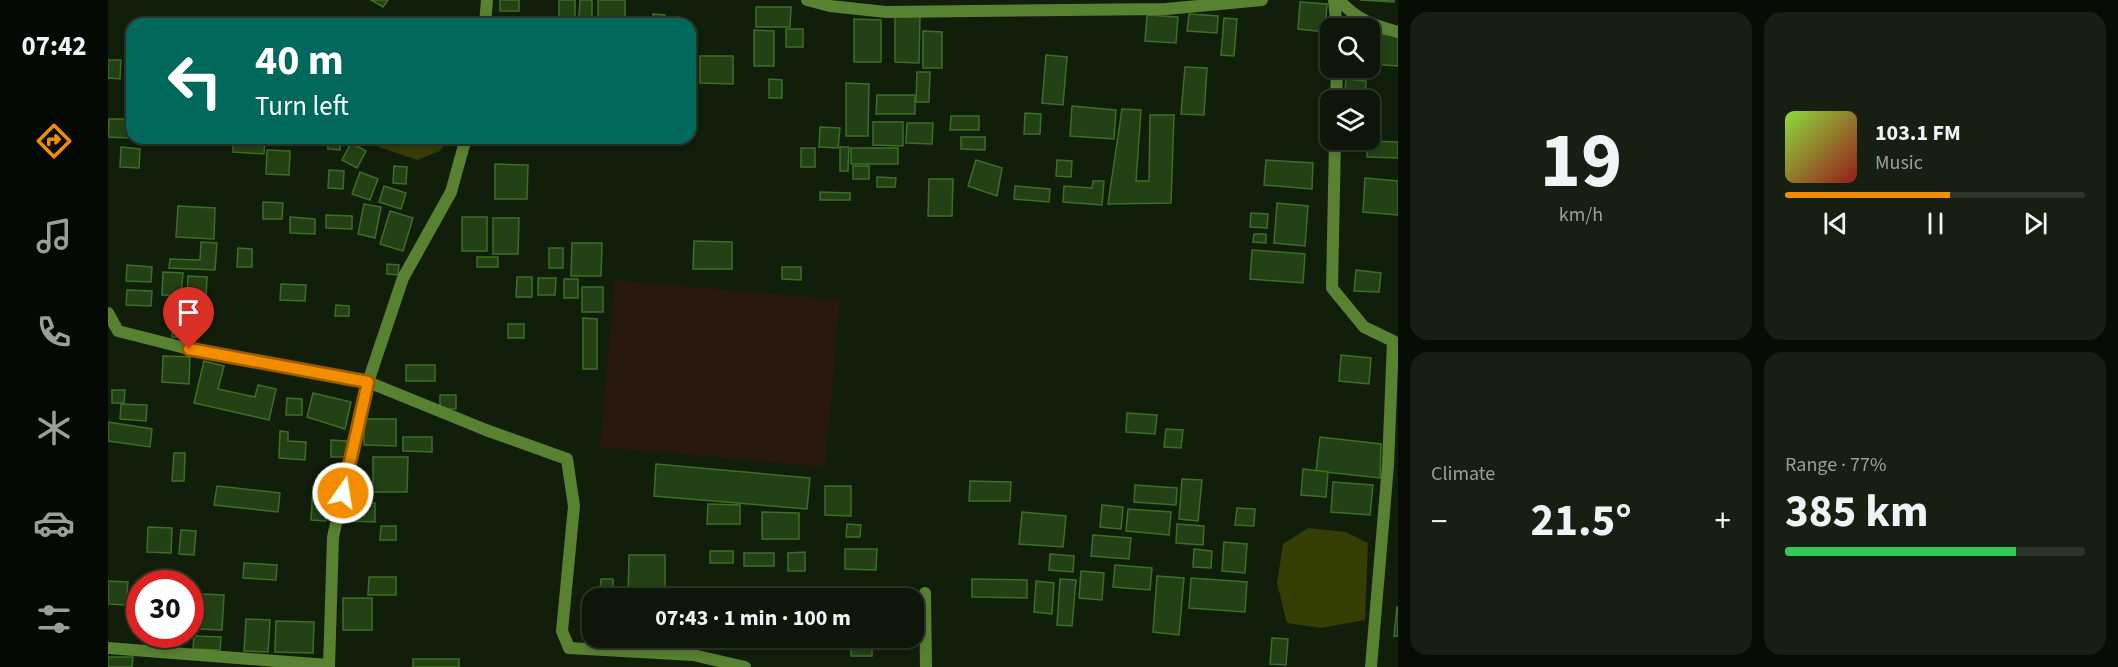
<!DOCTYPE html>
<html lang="en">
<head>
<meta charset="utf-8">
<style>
  :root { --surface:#0d1608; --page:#161f12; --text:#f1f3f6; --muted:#9a9f9c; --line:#2d3529; --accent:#f28d00 }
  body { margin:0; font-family:"Source Sans 3",sans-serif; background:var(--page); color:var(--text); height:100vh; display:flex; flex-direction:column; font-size:22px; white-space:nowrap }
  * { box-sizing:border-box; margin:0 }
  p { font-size:20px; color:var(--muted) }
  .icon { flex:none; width:33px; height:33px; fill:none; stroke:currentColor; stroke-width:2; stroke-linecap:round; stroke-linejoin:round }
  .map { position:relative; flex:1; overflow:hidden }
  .sheet { display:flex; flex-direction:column; gap:12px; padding:12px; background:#070c04; width:720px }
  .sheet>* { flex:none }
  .hud { position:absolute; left:18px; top:18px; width:570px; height:126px; border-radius:18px; box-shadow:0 3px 9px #0003,0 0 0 2px var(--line); background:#00695c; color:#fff; overflow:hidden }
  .fabs { position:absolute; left:1212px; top:18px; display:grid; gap:12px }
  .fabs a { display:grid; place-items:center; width:60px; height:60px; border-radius:12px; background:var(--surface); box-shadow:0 3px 9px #0003,0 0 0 2px var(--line); font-size:30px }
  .speed { position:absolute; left:18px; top:570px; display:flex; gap:12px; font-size:30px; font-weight:700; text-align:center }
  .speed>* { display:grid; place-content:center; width:78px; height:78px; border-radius:50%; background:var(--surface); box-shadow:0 3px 9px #0003,0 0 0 2px var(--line); line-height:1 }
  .speed .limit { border:9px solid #d22; background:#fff; color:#111 }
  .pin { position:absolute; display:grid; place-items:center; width:51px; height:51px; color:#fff; margin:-62px -26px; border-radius:50% 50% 50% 0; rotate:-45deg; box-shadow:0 0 6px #0007 }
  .pin .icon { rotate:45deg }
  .me { position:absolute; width:66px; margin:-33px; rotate:13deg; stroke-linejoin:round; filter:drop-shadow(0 0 4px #0008) }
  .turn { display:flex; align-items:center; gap:21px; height:126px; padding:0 30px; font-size:27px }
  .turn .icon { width:78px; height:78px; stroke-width:2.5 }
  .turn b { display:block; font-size:42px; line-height:51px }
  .big { font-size:45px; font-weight:700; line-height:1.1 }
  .sheet .tile { flex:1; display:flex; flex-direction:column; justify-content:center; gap:9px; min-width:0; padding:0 21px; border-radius:18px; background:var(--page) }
  .sheet .dial { align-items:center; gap:0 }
  .dial b { font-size:78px; line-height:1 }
  .song { display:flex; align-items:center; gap:18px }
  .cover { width:72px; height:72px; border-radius:9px; background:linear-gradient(135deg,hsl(90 70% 55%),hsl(0 70% 35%)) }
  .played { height:6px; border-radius:3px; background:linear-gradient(90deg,var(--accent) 55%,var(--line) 55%) }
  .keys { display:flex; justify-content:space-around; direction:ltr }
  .heat { display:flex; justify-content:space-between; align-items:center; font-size:33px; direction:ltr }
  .charge { height:9px; border-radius:4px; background:linear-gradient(90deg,#34c759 77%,var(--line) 0) }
  .sheet .tiles { flex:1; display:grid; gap:12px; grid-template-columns:repeat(2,1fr) }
  .trip { position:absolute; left:474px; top:588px; width:342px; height:60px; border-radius:18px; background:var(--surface); box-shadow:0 3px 9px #0003,0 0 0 2px var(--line); font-weight:700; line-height:60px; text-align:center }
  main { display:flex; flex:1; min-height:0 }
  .tabs { display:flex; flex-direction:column; width:108px; justify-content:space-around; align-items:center; background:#050903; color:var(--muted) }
  .tabs .icon { width:42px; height:42px }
  .tabs .active { color:var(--accent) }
  .tabs b { font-size:27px; color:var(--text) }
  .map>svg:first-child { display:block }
</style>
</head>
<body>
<main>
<nav class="tabs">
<b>07:42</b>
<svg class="icon active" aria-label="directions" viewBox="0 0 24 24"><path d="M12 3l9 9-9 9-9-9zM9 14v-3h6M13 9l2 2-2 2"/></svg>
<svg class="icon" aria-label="music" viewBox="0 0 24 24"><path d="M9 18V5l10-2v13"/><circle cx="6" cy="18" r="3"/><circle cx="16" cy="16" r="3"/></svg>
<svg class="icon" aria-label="phone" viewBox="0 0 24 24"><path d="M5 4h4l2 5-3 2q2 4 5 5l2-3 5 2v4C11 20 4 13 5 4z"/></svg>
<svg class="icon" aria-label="climate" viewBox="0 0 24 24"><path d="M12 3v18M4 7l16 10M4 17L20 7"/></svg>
<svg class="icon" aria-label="car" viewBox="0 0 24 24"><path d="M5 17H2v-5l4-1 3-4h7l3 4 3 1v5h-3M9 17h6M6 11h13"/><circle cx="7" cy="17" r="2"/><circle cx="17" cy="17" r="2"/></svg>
<svg class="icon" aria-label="filters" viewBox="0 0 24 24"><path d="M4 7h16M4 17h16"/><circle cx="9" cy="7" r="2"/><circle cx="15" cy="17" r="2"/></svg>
</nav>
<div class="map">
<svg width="1290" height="667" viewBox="0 0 1290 667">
  <rect width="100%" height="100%" fill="#111e0a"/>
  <!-- green -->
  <path fill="#29190d" d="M507,280L732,300L717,467L492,447Z"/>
  <!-- water -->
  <g fill="#363d05">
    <path d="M259,138H341L332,151L309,160L257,142Z"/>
    <path d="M1200,528L1238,532L1260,543L1257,620L1213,628L1179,623L1169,583L1175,544Z"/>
  </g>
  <!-- building -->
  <g fill="#234115" stroke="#3c6f25" stroke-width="1.5">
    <path d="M263,0H280L275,7Z"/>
    <rect x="392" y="0" width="19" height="11"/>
    <rect x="451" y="0" width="16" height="20"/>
    <path d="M472,0H484V17H471Z"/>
    <rect x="490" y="0" width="27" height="24"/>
    <path d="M1252,0H1286V2Z"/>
    <path d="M1192,2L1219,4L1217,32L1190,29Z"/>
    <path d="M648,7H683L682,27H648Z"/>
    <path d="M545,14L557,15V24H545Z"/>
    <path d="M1081,14L1110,16L1109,33L1079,31Z"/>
    <path d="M1039,15L1070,17L1068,43L1037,41Z"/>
    <path d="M787,16H812L811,63L787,62Z"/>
    <path d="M1116,18L1129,19L1126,56L1113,55Z"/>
    <path d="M746,19L773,20V62H746Z"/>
    <rect x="582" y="29" width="6" height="31"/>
    <rect x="678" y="29" width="17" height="18"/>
    <path d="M646,30L666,31V66H646Z"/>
    <path d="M815,31L834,32V68H815Z"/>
    <path d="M1262,33L1290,36V66L1262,64Z"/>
    <path d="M938,55L959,57L955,105L934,103Z"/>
    <path d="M592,56H625V84L592,83Z"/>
    <path d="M0,60H13L12,79L0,78Z"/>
    <path d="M1077,67L1099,68L1096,115L1073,114Z"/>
    <path d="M809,72H822L821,102H808Z"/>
    <path d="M661,79L674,80V98H661Z"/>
    <path d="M1238,79L1258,81L1257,100H1236Z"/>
    <path d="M738,83L761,84L760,136H738Z"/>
    <path d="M769,95H807V114H768Z"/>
    <path d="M964,106L1008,110L1006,139L962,136Z"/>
    <path d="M1014,109L1033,110L1028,181H1041L1042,115H1066L1063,203L1000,204Z"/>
    <path d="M917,113L933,114L932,134H916Z"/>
    <path d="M843,116H871V130H842Z"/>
    <path d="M1,119H22L21,138L0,137Z"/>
    <path d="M765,122H795V146L765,145Z"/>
    <path d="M799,123H825L824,144L798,143Z"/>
    <path d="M712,127L732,128L730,148L711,147Z"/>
    <path d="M853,137H877V150L853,149Z"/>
    <path d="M125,138H157L156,154L125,152Z"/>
    <path d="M220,138H233L232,150L220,149Z"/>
    <path d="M1233,140H1253V148L1233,147Z"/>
    <path d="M1259,141L1290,142V158L1259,157Z"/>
    <path d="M243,143L258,151L249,168L234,160Z"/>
    <path d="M13,147L32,149L31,168L12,167Z"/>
    <path d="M732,147H741L740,171H732Z"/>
    <rect x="693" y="148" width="14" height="19"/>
    <rect x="743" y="148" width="47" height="16"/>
    <path d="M159,150L182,151L181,175L158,174Z"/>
    <path d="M868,160L894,168L889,196L860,186Z"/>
    <path d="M949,160L964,161L963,177L948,176Z"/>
    <path d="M1158,160L1205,163L1204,189L1156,185Z"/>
    <path d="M387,164L420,165L419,199H387Z"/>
    <path d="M286,166L299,167L298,184L285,183Z"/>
    <rect x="745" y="166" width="16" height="13"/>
    <path d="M221,170L236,171L235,189L220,188Z"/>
    <path d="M252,172L270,179L262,200L244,194Z"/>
    <path d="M769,177L788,178L787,187H769Z"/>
    <path d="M1257,178L1290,181V215L1255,212Z"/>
    <path d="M821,179H845L844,216H820Z"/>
    <path d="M985,181H996L994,205L955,202L956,186L984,188Z"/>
    <path d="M276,186L298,193L293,209L271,202Z"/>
    <path d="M907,186L942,189L941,202L906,199Z"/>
    <path d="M712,192L742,193V200H712Z"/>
    <path d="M155,202L175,203L174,219H155Z"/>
    <path d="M1169,203L1200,206L1197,246L1166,243Z"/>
    <path d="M256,204L273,207L267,238L250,234Z"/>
    <path d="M70,206L107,208L106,239L68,237Z"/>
    <path d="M282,211L305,218L295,251L272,244Z"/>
    <path d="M1143,213L1160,214L1159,228L1142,227Z"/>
    <path d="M218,215L244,216V229L218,228Z"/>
    <path d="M182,217L207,219V234L182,233Z"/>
    <rect x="354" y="217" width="25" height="34"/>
    <path d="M385,218H411L410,254H385Z"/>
    <path d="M1146,234H1158V243L1145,242Z"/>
    <path d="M586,241L624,242V269H585Z"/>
    <path d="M93,242L109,243L107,270L61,268L62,259L92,260Z"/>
    <path d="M464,243H494L493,276H463Z"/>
    <path d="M130,248L144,249V267H129Z"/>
    <rect x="441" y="248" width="14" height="20"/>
    <path d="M1144,250L1197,254L1195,283L1142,279Z"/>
    <rect x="369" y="257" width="21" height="10"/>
    <path d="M279,264L291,265L290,275L279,274Z"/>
    <path d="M19,265L44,267L43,282L18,281Z"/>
    <path d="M674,267H693V280L674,279Z"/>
    <path d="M1248,270L1273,273L1271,292L1246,291Z"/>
    <path d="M55,272L75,273L73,296L54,295Z"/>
    <path d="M80,276L99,277L98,299L79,298Z"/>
    <path d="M409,277H424V297H408Z"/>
    <path d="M430,278H448L447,295H430Z"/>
    <rect x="456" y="279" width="14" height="19"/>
    <path d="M173,284L198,285L197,301L172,300Z"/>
    <rect x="474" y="287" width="21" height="25"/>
    <path d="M19,290L44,291L43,306L18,305Z"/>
    <path d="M65,305L90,306L88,338L64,337Z"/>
    <path d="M228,305L241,306V316H227Z"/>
    <path d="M475,318L489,319V369H475Z"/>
    <rect x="400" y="324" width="16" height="14"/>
    <path d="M1233,355L1263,358L1261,384L1231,381Z"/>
    <path d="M55,356L82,357L81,384L54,382Z"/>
    <path d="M96,361L116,366L110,389L147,397L150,385L168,389L161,420L86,403Z"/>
    <rect x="298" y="365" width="29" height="16"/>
    <path d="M4,390H17L16,403H4Z"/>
    <path d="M205,393L243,402L237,429L199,417Z"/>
    <rect x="332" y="395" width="16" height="14"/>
    <path d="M179,398L194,399V415H178Z"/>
    <path d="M13,404L39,405L38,421L12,419Z"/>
    <path d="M1019,413L1049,415L1047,434L1018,432Z"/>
    <path d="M256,419H288V446L256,445Z"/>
    <path d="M0,422L44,429L42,447L0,441Z"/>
    <path d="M1058,429L1075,430L1073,448L1056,447Z"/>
    <path d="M172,431L180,432V441L198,442L197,460L171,458Z"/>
    <path d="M295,437H324V452L295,451Z"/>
    <path d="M1212,437L1273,444L1272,478L1208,471Z"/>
    <path d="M223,440L239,441L238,457H223Z"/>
    <path d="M66,453H77L76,481H64Z"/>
    <path d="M265,457H300L299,492H265Z"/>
    <path d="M548,464L702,478L699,509L546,496Z"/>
    <path d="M1195,469L1220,472L1218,497L1193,495Z"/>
    <path d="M1074,479L1094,480L1090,521L1071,519Z"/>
    <path d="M862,481L903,482L902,501H861Z"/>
    <path d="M1225,482L1265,485L1262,515L1223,512Z"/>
    <path d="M1027,485L1069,488L1068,505L1026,502Z"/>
    <path d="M109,486L172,493L170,512L106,505Z"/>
    <path d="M717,486H743V516L717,515Z"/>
    <path d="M205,487H219L218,521L203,520Z"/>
    <path d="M239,503H267V522L239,521Z"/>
    <path d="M600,504L632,505V524H599Z"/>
    <path d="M994,505L1015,507L1013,529L992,527Z"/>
    <path d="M1129,508L1147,509L1146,526L1127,525Z"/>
    <path d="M1020,509L1063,512L1061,535L1018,531Z"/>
    <path d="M654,512L691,513V539H654Z"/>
    <path d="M914,512L958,516L955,547L911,544Z"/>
    <path d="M739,524L753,525L752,537H738Z"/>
    <path d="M1069,524L1096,526L1095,545L1068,543Z"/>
    <path d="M273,526H288V540H272Z"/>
    <path d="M40,527L64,528L63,553L39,552Z"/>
    <path d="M73,530L88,531L86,555L71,554Z"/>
    <path d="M985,535L1023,538L1021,559L983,556Z"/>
    <path d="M1116,542L1139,544L1137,573L1114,571Z"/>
    <path d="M737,549H769L768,570L737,569Z"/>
    <path d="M1086,549L1104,551L1103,568L1085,567Z"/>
    <rect x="602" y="551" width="23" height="12"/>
    <path d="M697,552V571H680V553Z"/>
    <rect x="636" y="553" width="30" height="13"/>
    <path d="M942,554L966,556L965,572L941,570Z"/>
    <path d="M521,555H557V598H520Z"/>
    <path d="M136,563L169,565L168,580L135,578Z"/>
    <path d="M1007,565L1044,568L1042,590L1005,587Z"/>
    <path d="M973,571L996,573L994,600L971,598Z"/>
    <path d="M1049,576L1076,578L1071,635L1045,632Z"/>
    <path d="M261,577H288V595H260Z"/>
    <path d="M1083,578L1139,582L1137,612L1081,608Z"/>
    <path d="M493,579H505V591L492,590Z"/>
    <path d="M864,579L919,580V598L864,597Z"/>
    <path d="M952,579L968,580L964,626L949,625Z"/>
    <path d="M0,581L20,582L18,605L0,604Z"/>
    <path d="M928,581L946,583L944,614L926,612Z"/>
    <rect x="584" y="591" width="30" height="7"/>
    <rect x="782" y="591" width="22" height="7"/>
    <path d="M93,594L116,595L114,630L92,629Z"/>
    <rect x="235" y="598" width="29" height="32"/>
    <path d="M1289,607H1290V636H1286Z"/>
    <path d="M138,619L162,620L160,652L136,651Z"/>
    <path d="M168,621L206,622L205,653L167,652Z"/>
    <path d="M86,636L113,637L112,650L85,649Z"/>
    <rect x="743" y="638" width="21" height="18"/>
    <path d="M1164,638L1180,639L1178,665L1162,664Z"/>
    <path d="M0,657H25L24,667H0Z"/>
    <rect x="305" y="659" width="46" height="8"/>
  </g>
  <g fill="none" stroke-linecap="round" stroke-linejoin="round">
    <!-- minor -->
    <g stroke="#588131" stroke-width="12">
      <path d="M699,0L722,6L778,12L1058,9L1154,0"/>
      <path d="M1226,0L1229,28"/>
      <path d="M1231,0C1249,20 1265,25 1290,32"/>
      <path d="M377,24L379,0"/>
      <path d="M1228,100L1229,68"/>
      <path d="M1227,140L1224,288L1256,327L1285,341L1280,465L1263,667"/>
      <path d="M0,313L10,331L81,349L260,382L378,430L459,459L466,506L454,631L461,648L585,655L637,667"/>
      <path d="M817,593L818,667"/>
      <path d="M0,648L220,665"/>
      <path d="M221,667L225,537L260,382L295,278L343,192L358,138"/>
    </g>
  </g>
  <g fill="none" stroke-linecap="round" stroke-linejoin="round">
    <defs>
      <path id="route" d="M81,349L260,382L235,493"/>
    </defs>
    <!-- route casing -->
    <use href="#route" stroke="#9d5c00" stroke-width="15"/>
    <!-- route -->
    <use href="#route" stroke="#f28d00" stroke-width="10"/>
  </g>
</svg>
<div class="fabs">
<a><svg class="icon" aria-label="search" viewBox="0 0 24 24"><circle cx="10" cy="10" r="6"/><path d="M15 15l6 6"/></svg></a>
<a><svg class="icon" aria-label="layers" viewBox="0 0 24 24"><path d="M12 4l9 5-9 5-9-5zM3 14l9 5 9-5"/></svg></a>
</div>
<div class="speed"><div class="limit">30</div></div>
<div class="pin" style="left:81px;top:349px;background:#d93025"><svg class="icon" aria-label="arrive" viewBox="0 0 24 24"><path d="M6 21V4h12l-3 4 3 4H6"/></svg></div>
<svg class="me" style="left:235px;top:493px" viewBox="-20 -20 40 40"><circle r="17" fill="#f28d00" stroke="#fff" stroke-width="3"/><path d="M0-11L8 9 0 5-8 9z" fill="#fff"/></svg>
<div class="trip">07:43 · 1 min · 100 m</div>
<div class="hud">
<div class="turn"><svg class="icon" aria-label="left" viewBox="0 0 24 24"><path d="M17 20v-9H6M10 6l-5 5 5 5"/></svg><div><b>40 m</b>Turn left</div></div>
</div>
</div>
<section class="sheet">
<div class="tiles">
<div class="tile dial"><b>19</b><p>km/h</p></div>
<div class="tile">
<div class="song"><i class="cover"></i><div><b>103.1 FM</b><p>Music</p></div></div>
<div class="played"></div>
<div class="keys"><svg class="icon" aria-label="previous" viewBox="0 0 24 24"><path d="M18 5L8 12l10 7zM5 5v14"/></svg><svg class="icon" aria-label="pause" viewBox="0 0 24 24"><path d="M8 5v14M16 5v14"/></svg><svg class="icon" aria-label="next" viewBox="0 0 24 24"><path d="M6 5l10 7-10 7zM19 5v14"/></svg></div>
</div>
<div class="tile"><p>Climate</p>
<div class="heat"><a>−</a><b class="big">21.5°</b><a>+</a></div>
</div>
<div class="tile"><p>Range · 77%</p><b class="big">385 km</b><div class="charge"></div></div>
</div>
</section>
</main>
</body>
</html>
